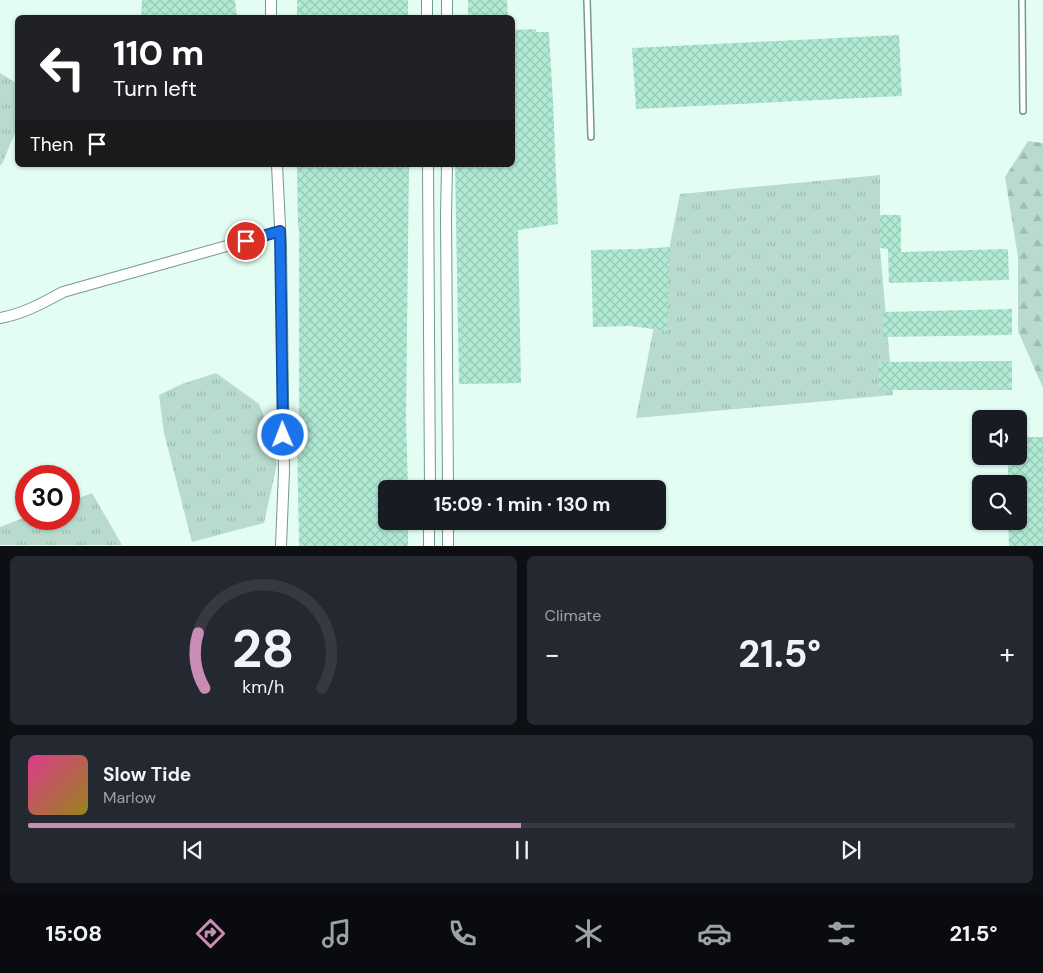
<!DOCTYPE html>
<html lang="en">
<head>
<meta charset="utf-8">
<style>
  :root { --surface:#171b24; --page:#242831; --text:#f1f3f6; --muted:#9ea1a6; --line:#363941; --accent:#c98db5 }
  body { margin:0; font-family:"DM Sans",sans-serif; background:var(--page); color:var(--text); height:100vh; display:flex; flex-direction:column; font-size:19px; white-space:nowrap }
  * { box-sizing:border-box; margin:0 }
  p { font-size:16px; color:var(--muted) }
  .icon { flex:none; width:28px; height:28px; fill:none; stroke:currentColor; stroke-width:2; stroke-linecap:round; stroke-linejoin:round }
  .map { position:relative; height:546px; overflow:hidden }
  .drawer { display:flex; flex-direction:column; gap:10px; padding:10px; background:#0d0f14; flex:1 }
  .drawer>* { flex:none }
  .top-card { position:absolute; left:15px; top:15px; width:500px; height:152px; border-radius:8px; box-shadow:0 1px 4px #0004; background:#202124; color:#fff; overflow:hidden }
  .controls { position:absolute; left:972px; top:410px; display:grid; gap:10px }
  .controls a { display:grid; place-items:center; width:55px; height:55px; border-radius:8px; background:var(--surface); box-shadow:0 1px 4px #0004; font-size:25px }
  .speed { position:absolute; left:15px; top:465px; display:flex; gap:10px; font-size:25px; font-weight:700; text-align:center }
  .speed>* { display:grid; place-content:center; width:65px; height:65px; border-radius:50%; background:var(--surface); box-shadow:0 1px 4px #0004; line-height:1 }
  .speed .limit { border:8px solid #d22; background:#fff; color:#111 }
  .pin { position:absolute; display:grid; place-items:center; width:42px; height:42px; color:#fff; margin:-21px; border:2px solid #fff; border-radius:50%; box-shadow:0 1px 5px #0007 }
  .me { position:absolute; width:55px; margin:-28px; rotate:359deg; stroke-linejoin:round; filter:drop-shadow(0 0 4px #0008) }
  .turn { display:flex; align-items:center; gap:18px; height:105px; padding:0 15px; font-size:22px }
  .turn .icon { width:65px; height:65px; stroke-width:2.5 }
  .turn b { display:block; font-size:35px; line-height:42px }
  .then { display:flex; align-items:center; height:48px; padding:0 15px; background:#0003; gap:10px; font-size:19px }
  .big { font-size:38px; font-weight:700; line-height:1.1 }
  .drawer .card { flex:1; display:flex; flex-direction:column; justify-content:center; gap:8px; min-width:0; padding:0 18px; border-radius:8px; background:var(--page) }
  .drawer .dial { align-items:center; gap:0 }
  .dial svg { height:130px; overflow:visible; fill:none; stroke:var(--line); stroke-width:7; stroke-linecap:round; text-anchor:middle }
  .dial text { fill:var(--text); stroke:none }
  .song { display:flex; align-items:center; gap:15px }
  .cover { width:60px; height:60px; border-radius:8px; background:linear-gradient(135deg,hsl(330 70% 55%),hsl(50 70% 35%)) }
  .played { height:5px; border-radius:2px; background:linear-gradient(90deg,var(--accent) 50%,var(--line) 50%) }
  .keys { display:flex; justify-content:space-around; direction:ltr }
  .heat { display:flex; justify-content:space-between; align-items:center; font-size:28px; direction:ltr }
  .drawer .tiles { flex:1; display:grid; gap:10px; grid-template-columns:1fr 1fr }
  .card:last-child { grid-column:span 2 }
  .trip { position:absolute; left:378px; top:480px; width:288px; height:50px; border-radius:8px; background:var(--surface); box-shadow:0 1px 4px #0004; font-weight:700; line-height:50px; text-align:center }
  .tab-bar { display:flex; height:80px; justify-content:space-around; align-items:center; background:#090b0e; color:var(--muted) }
  .tab-bar .icon { width:35px; height:35px }
  .tab-bar .on { color:var(--accent) }
  .tab-bar b { font-size:22px; color:var(--text) }
  .map>svg:first-child { display:block }
</style>
</head>
<body>
<div class="map">
<svg width="1043" height="546" viewBox="0 0 1043 546">
  <defs>
    <pattern id="grass-tufts" width="24" height="20" patternUnits="userSpaceOnUse" patternTransform="scale(1.25)"><rect width="24" height="20" fill="#b9dbce"/><path d="M3 7l-1-3M5 7V3M7 7l1-3M15 17l-1-3M17 17v-4M19 17l1-3" fill="none" stroke="#9ebcb1"/></pattern>
    <pattern id="forest-firs" width="22" height="20" patternUnits="userSpaceOnUse" patternTransform="scale(1.25)"><rect width="22" height="20" fill="#b9dbce"/><path d="M5 1l3.5 6h-7zM16 11l3.5 6h-7z" fill="#9ebcb1"/></pattern>
    <pattern id="building-cross-hatch" width="8" height="8" patternUnits="userSpaceOnUse" patternTransform="scale(1.25)"><rect width="8" height="8" fill="#b1ead4"/><path d="M0 0l8 8M0 8l8-8" fill="none" stroke="#98c9b6"/></pattern>
  </defs>
  <rect width="100%" height="100%" fill="#e4fdf3"/>
  <!-- grass -->
  <g fill="url(#grass-tufts)">
    <path d="M0,73L18,84L17,128L2,164L0,165Z"/>
    <path d="M880,175V249L893,395L636,418L680,194Z"/>
    <path d="M216,373L259,404L266,421L277,464L264,523L192,542L164,433L159,395L182,384Z"/>
    <path d="M92,493L122,545H0V527L26,517V519H69V502Z"/>
  </g>
  <!-- forest -->
  <path fill="url(#forest-firs)" d="M1028,141L1043,143V388L1018,331V257L1005,177Z"/>
  <!-- building -->
  <g fill="url(#building-cross-hatch)">
    <path d="M142,0H235L237,18H141Z"/>
    <rect x="297" y="0" width="111" height="18"/>
    <path d="M468,0H507L508,18H468Z"/>
    <path d="M536,29V32H549L553,102L558,224L518,230L521,383L459,384L455,165H512V30Z"/>
    <path d="M899,35L902,96L636,109L632,48Z"/>
    <path d="M297,165H409L406,418L408,489H386V521H408V546H299L297,436H299V228H298Z"/>
    <path d="M880,215H901V252L1008,249L1009,280L889,283L888,249L880,248Z"/>
    <path d="M670,247L667,331L631,326L593,327L591,250L639,249Z"/>
    <path d="M1012,309V335L883,337V312Z"/>
    <path d="M1012,361V390H879L878,362Z"/>
    <path d="M1019,437H1043V546H1009L1008,521H1019V484H1008V456H1019Z"/>
  </g>
  <g fill="none" stroke-linecap="round" stroke-linejoin="round">
    <defs>
      <g id="lane">
        <path d="M587,0L591,137"/>
        <path d="M1022,0L1023,111"/>
      </g>
      <g id="street">
        <path d="M271,0V18"/>
        <path d="M427,0V18"/>
        <path d="M447,0V18"/>
        <path d="M277,165L281,247L284,471L281,546"/>
        <path d="M428,165L430,489"/>
        <path d="M447,165L446,216L448,489"/>
        <path d="M0,318C23,314 43,303 63,292L280,231"/>
        <path d="M448,521V546"/>
        <path d="M429,546V521"/>
      </g>
    </defs>
    <!-- lane casing -->
    <use href="#lane" stroke="#739a8b" stroke-width="8"/>
    <!-- street casing -->
    <use href="#street" stroke="#739a8b" stroke-width="12"/>
    <!-- lane -->
    <use href="#lane" stroke="#fff" stroke-width="5"/>
    <!-- street -->
    <use href="#street" stroke="#fff" stroke-width="10"/>
  </g>
  <g fill="none" stroke-linecap="round" stroke-linejoin="round">
    <defs>
      <path id="route" d="M246,241L280,231L283,435"/>
    </defs>
    <!-- route casing -->
    <use href="#route" stroke="#114b97" stroke-width="12"/>
    <!-- route -->
    <use href="#route" stroke="#1a73e8" stroke-width="9"/>
  </g>
</svg>
<div class="controls">
<a><svg class="icon" aria-label="sound" viewBox="0 0 24 24"><path d="M4 9h4l5-4v14l-5-4H4zM17 9q2 3 0 6"/></svg></a>
<a><svg class="icon" aria-label="search" viewBox="0 0 24 24"><circle cx="10" cy="10" r="6"/><path d="M15 15l6 6"/></svg></a>
</div>
<div class="speed"><div class="limit">30</div></div>
<div class="pin" style="left:246px;top:241px;background:#d93025"><svg class="icon" aria-label="arrive" viewBox="0 0 24 24"><path d="M6 21V4h12l-3 4 3 4H6"/></svg></div>
<svg class="me" style="left:283px;top:435px" viewBox="-20 -20 40 40"><circle r="17" fill="#1a73e8" stroke="#fff" stroke-width="3"/><path d="M0-11L8 9 0 5-8 9z" fill="#fff"/></svg>
<div class="trip">15:09 · 1 min · 130 m</div>
<div class="top-card">
<div class="turn"><svg class="icon" aria-label="left" viewBox="0 0 24 24"><path d="M17 20v-9H6M10 6l-5 5 5 5"/></svg><div><b>110 m</b>Turn left</div></div>
<div class="then">Then<svg class="icon" aria-label="arrive" viewBox="0 0 24 24"><path d="M6 21V4h12l-3 4 3 4H6"/></svg></div>
</div>
</div>
<section class="drawer">
<div class="tiles">
<div class="card dial"><svg viewBox="0 0 100 80">
<path d="M14 69A42 42 0 1 1 86 69"/>
<path d="M14 69A42 42 0 0 1 10 35" stroke="#c98db5"/>
<text x="50" y="56" font-size="32" font-weight="700">28</text>
<text x="50" y="72" font-size="11">km/h</text>
</svg></div>
<div class="card"><p>Climate</p>
<div class="heat"><a>−</a><b class="big">21.5°</b><a>+</a></div>
</div>
<div class="card">
<div class="song"><i class="cover"></i><div><b>Slow Tide</b><p>Marlow</p></div></div>
<div class="played"></div>
<div class="keys"><svg class="icon" aria-label="previous" viewBox="0 0 24 24"><path d="M18 5L8 12l10 7zM5 5v14"/></svg><svg class="icon" aria-label="pause" viewBox="0 0 24 24"><path d="M8 5v14M16 5v14"/></svg><svg class="icon" aria-label="next" viewBox="0 0 24 24"><path d="M6 5l10 7-10 7zM19 5v14"/></svg></div>
</div>
</div>
</section>
<nav class="tab-bar">
<b>15:08</b>
<svg class="icon on" aria-label="directions" viewBox="0 0 24 24"><path d="M12 3l9 9-9 9-9-9zM9 14v-3h6M13 9l2 2-2 2"/></svg>
<svg class="icon" aria-label="music" viewBox="0 0 24 24"><path d="M9 18V5l10-2v13"/><circle cx="6" cy="18" r="3"/><circle cx="16" cy="16" r="3"/></svg>
<svg class="icon" aria-label="phone" viewBox="0 0 24 24"><path d="M5 4h4l2 5-3 2q2 4 5 5l2-3 5 2v4C11 20 4 13 5 4z"/></svg>
<svg class="icon" aria-label="climate" viewBox="0 0 24 24"><path d="M12 3v18M4 7l16 10M4 17L20 7"/></svg>
<svg class="icon" aria-label="car" viewBox="0 0 24 24"><path d="M5 17H2v-5l4-1 3-4h7l3 4 3 1v5h-3M9 17h6M6 11h13"/><circle cx="7" cy="17" r="2"/><circle cx="17" cy="17" r="2"/></svg>
<svg class="icon" aria-label="filters" viewBox="0 0 24 24"><path d="M4 7h16M4 17h16"/><circle cx="9" cy="7" r="2"/><circle cx="15" cy="17" r="2"/></svg>
<b>21.5°</b>
</nav>
</body>
</html>
